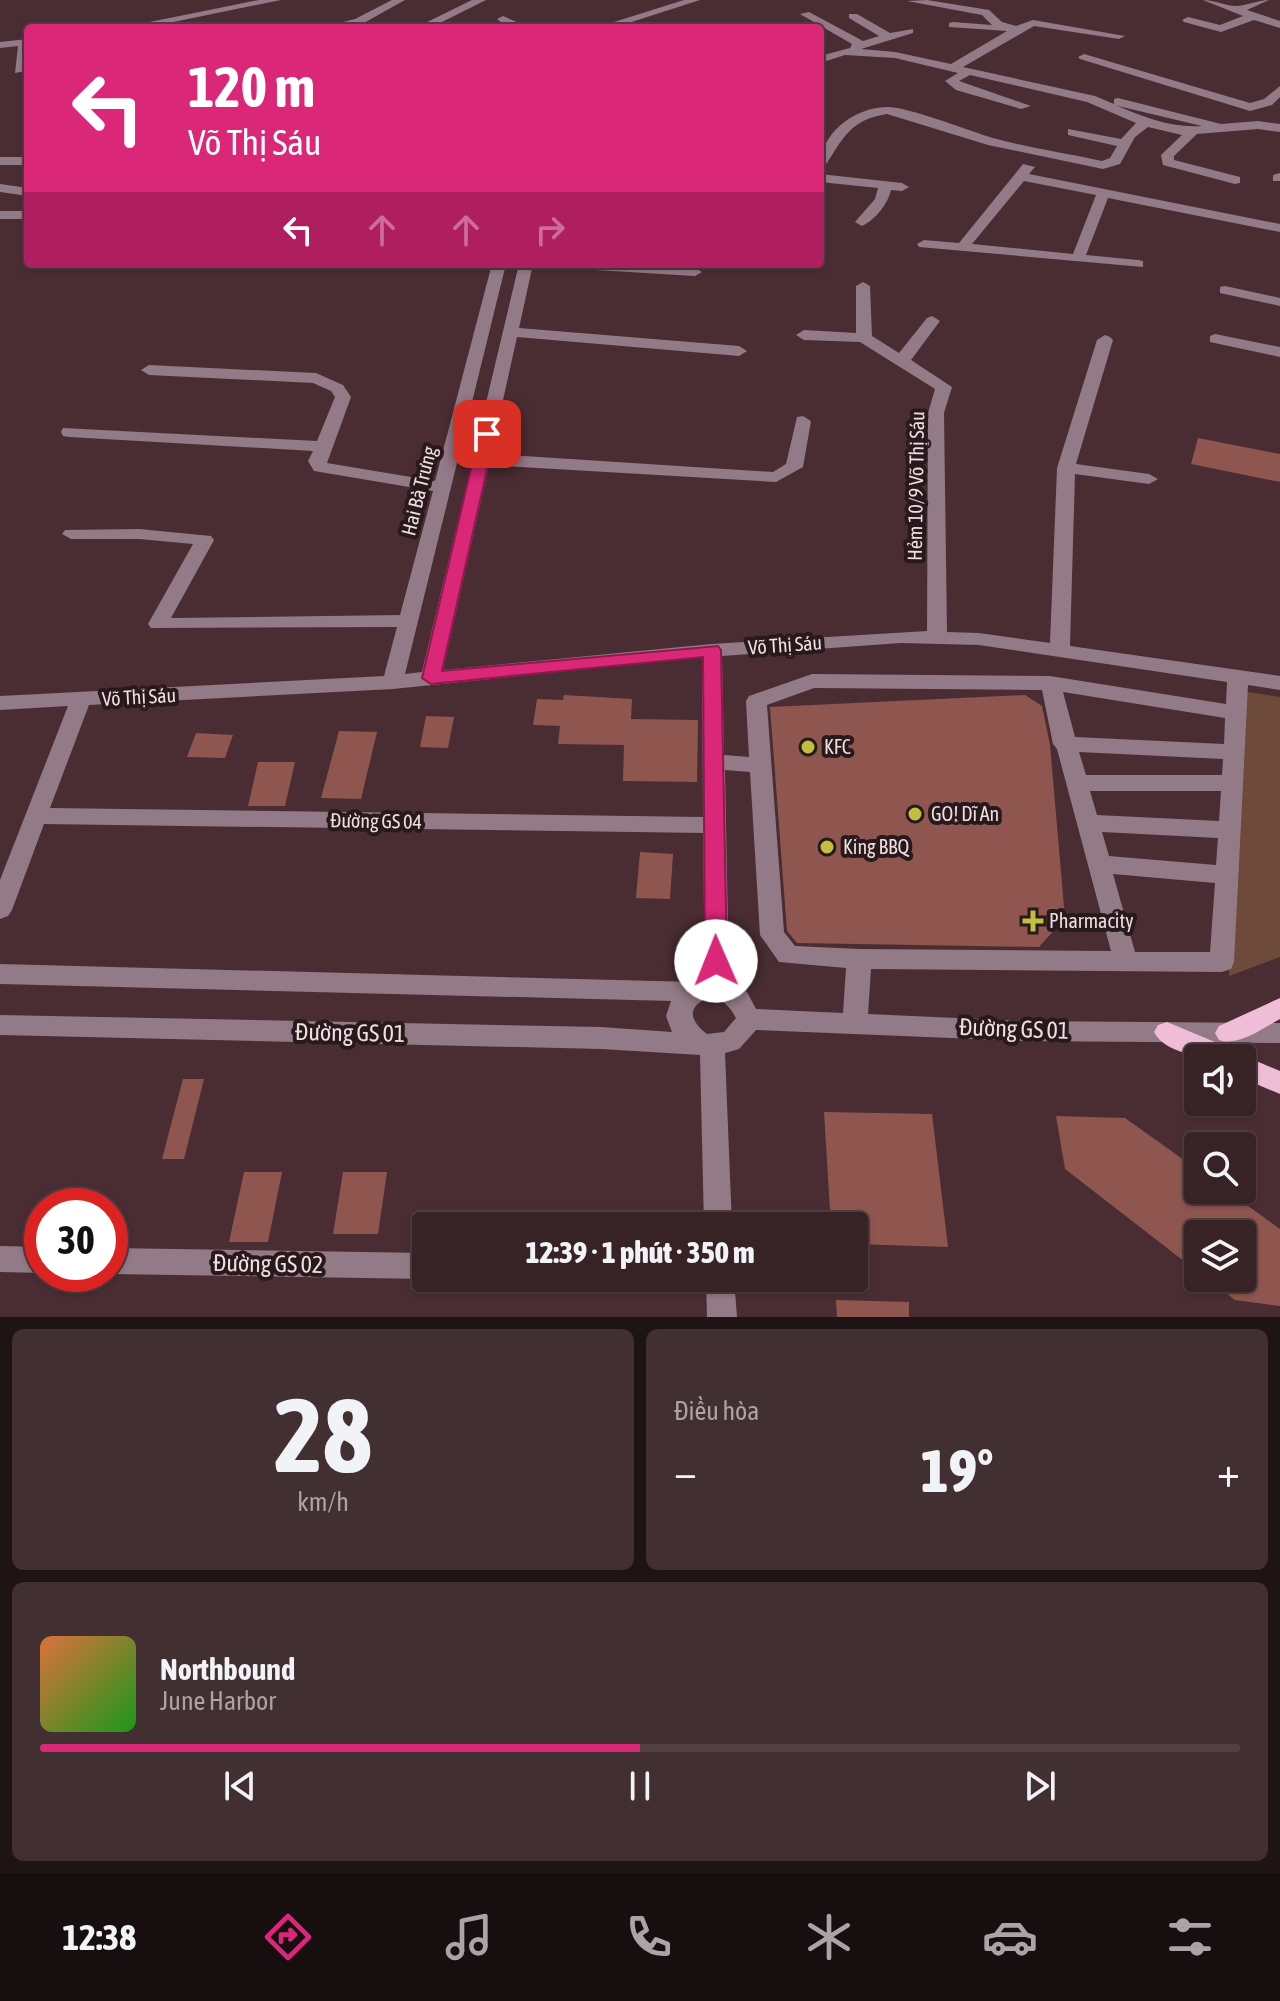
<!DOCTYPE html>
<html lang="vi">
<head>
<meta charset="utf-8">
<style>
  :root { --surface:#372226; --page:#422f32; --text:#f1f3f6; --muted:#aaa4a7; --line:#513f43; --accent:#db2777 }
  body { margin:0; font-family:"Asap Condensed",sans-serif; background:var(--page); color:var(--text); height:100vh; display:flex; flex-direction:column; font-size:30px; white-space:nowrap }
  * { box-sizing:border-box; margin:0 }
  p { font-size:26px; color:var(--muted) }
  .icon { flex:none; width:44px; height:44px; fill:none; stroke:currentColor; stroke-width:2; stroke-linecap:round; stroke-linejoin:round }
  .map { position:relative; height:1317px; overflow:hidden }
  .drawer { display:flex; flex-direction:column; gap:12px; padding:12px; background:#1e1315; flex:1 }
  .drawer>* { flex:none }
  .banner { position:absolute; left:24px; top:24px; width:800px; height:244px; border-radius:8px; box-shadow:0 2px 6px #0004,0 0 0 2px var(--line); background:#db2777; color:#fff; overflow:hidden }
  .controls { position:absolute; left:1184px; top:1044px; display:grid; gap:16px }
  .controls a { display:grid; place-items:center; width:72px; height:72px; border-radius:8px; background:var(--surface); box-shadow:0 2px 6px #0004,0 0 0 2px var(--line); font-size:40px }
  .speed { position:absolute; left:24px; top:1188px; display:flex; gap:16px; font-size:40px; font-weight:700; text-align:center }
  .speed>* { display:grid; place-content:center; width:104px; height:104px; border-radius:50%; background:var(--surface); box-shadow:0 2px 6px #0004,0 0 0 2px var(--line); line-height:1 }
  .speed .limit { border:12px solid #d22; background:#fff; color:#111 }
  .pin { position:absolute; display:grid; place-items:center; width:68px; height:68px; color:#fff; margin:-34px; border-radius:16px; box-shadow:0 4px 12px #0006 }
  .me { position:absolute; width:88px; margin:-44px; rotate:359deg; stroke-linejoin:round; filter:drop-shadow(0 0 6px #0008) }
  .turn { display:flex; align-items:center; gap:28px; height:168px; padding:0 32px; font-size:36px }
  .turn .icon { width:104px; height:104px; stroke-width:2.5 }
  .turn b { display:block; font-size:56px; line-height:68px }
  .lanes { display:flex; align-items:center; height:76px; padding:0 32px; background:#0003; justify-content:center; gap:40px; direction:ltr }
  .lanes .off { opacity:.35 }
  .big { font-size:60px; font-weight:800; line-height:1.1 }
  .drawer .tile { flex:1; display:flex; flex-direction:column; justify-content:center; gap:12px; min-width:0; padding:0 28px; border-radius:12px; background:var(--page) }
  .drawer .dial { align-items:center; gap:0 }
  .dial b { font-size:104px; line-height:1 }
  .song { display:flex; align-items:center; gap:24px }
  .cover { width:96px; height:96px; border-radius:12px; background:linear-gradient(135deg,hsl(20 70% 55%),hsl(120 70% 35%)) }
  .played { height:8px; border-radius:4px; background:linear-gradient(90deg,var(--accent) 50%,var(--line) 50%) }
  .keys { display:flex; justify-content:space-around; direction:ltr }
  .heat { display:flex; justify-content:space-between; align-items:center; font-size:44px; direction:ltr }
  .drawer .tiles { flex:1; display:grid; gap:12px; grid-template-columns:1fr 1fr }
  .tile:last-child { grid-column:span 2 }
  .trip { position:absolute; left:412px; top:1212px; width:456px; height:80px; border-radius:8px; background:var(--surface); box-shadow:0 2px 6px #0004,0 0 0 2px var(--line); font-weight:800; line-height:80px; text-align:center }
  .dock { display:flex; height:128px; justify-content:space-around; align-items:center; background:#160e0f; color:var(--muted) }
  .dock .icon { width:56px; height:56px }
  .dock .selected { color:var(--accent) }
  .dock b { font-size:36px; color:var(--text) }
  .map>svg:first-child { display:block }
</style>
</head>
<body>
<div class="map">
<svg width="1280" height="1317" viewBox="0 0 1280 1317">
  <rect width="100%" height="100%" fill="#492d33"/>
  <!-- green -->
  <path fill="#6d4a3a" d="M1235,690L1280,697V957L1229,976Z"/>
  <!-- building -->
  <g fill="#8f554f">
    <path d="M1198,438L1280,454V482L1191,464Z"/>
    <path d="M564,695L632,699L631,719L698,720L697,782L623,781L624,745L558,744L560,726L533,725L537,699L563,700Z"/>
    <path d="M1025,695L1042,706L1050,745L1065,918L1039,947L797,943L787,931L770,707Z"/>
    <path d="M426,716L454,717L448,748L420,747Z"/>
    <path d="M339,731L377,732L361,799L321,798Z"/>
    <path d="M196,733L233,735L225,758L187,757Z"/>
    <path d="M258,762H295L285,806H248Z"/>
    <path d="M640,852L673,854L670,899L636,898Z"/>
    <path d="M183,1079H204L184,1159H162Z"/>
    <path d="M824,1112L932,1114L948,1247L854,1244V1226H831Z"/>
    <path d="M1056,1116L1125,1118L1198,1170V1190H1226L1280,1229V1306L1235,1300L1206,1278H1242V1234H1198V1272L1065,1169Z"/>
    <path d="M244,1172H282L268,1242H229Z"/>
    <path d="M343,1172H387L378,1234H333Z"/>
    <path d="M836,1300L909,1302V1317H837Z"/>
  </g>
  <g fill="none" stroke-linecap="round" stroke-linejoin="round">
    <!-- minor -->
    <g fill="#937a87" fill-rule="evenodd">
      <path d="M259,0H281L144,28H120Z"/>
      <path d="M392,0H405L362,24L320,28L355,19Z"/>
      <path d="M472,0H486L430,28H415Z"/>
      <path d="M684,0H700L613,28H595Z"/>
      <path d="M927,0L989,10L1002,22L1016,26L1033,20L1125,36L1119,39L1034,26L963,67L1095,96L1114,104V99L1118,98L1221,124L1258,121L1280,124V132L1258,129L1197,134L1174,156V160L1240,177V183L1235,184L1163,165L1161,155L1182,135L1148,127L1135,137L1120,164L1103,169L988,145L887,114C850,120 844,137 825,166L820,167C820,134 853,108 886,107C907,106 969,131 993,138C1029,148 1066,153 1102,161L1110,158L1117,146L1068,135V129L1121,139L1136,123L1087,102L970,75L959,81L1031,106L1021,109L956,90L945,81L958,73L895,58L845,55L820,63V56L850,48L852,44L800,14L809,12L863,41L879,36L849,18V14H857L890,33L913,29V33L861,49L895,52L951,64L1007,31L949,27V23L953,22L992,25L982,15L907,1ZM1115,105L1118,106L1202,126C1170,128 1144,117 1115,105Z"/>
      <path d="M1203,0C1215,0 1225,6 1236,6C1246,6 1258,0 1269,0L1247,10L1280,21V28L1254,20L1221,32L1184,22L1182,20L1188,17L1220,25L1243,16Z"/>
      <path d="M503,16L526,26L528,28C516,28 506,27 497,19Z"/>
      <path d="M28,39L25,71L15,73L18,46L0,48V42Z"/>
      <path d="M1084,54L1250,103L1264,99L1280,86V97L1272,105L1250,111L1080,59L1078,57Z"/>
      <rect x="0" y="157" width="28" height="8"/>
      <path d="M1023,164L1035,167L1029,174L1280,224V232L1108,198L1086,255L1138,260L1143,261V267L919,247L917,244L924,240L959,243ZM1024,181L1096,195L1073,254L972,244Z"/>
      <path d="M1280,173V181H1273V175Z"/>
      <path d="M820,174L902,183L909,187L902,191L891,190C888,204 875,220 862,226L855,222L875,199L878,188L820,182Z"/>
      <path d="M0,184L28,188V196L0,192Z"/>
      <rect x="0" y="211" width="28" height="8"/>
      <path d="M27,250L28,258L22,257V251Z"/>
      <path d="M492,264H506L405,674L422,672L519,264H533L519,328L739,346L747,351L739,356L517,337L491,454L773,472L786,464L797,417L803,416L811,421L803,467L776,482L489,465L443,670L712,644L927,631L928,413L935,389L860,342L804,340L796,335L804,330L856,333V286L863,282L870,286L872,336L899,353L927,318L932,316L940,321L911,360L952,387L944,413L947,632L979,633L1050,643L1057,468L1097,340L1105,335L1110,337L1113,340L1076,464L1149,474L1158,479L1149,484L1075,474L1070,646L1280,676V690L1248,685L1234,962L1231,969L1222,972L871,969L868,1014L1022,1021L1280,1023V1043L1022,1041L756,1030L739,1049L725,1053L732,1226H704L700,1055L601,1049L0,1035V1015L601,1027L672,1032L666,1016L671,1001L0,984V964L695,982L705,979L703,833L44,824L12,910L8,916L0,919V880L68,706L0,710V696L384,676L397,627L151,628L148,624L193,544L139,539H71L62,534L65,530L139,529L211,536L214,540L171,618L400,615L433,491L314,471L308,461L313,451L69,437L63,436L61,432L63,428L317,441L335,397L331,391L313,383L149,375L141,370L149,365L316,373L343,385L351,397L327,463L435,481ZM901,643L979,645L1227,682L1226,704L1050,676L812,674L749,696L746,701L749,757L724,755L722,656ZM702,657L703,817L50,808L89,705L393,689ZM814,688L1042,690L1053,744L1057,749L1111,951L859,949L795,946L784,932L767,705ZM1063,692L1225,718L1224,744L1075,737ZM1079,752L1223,759L1222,775H1086ZM725,770L750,772L760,935L779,962L846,968L843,1013L756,1009L747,992L729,981ZM1090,791H1221L1219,821L1097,815ZM1102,832L1218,838L1216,865L1109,856ZM1113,874L1215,883L1210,952H1135ZM708,998C723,999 729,1005 736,1018L724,1032L707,1034C691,1022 685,1007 708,998Z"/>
      <path d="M555,264L695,268L702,272L695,276L562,268Z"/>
      <path d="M1225,286L1280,298V306L1220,293V287Z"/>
      <path d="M1215,334L1280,347V357L1210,342V336Z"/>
      <path d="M0,1246L42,1247V1273L0,1272Z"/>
      <path d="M110,1248L426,1253V1278H429L426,1279L110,1274Z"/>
      <path d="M706,1278H734L737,1317H707Z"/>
    </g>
    <!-- major -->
    <g fill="#efbdd8" fill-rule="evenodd">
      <path d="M1280,998V1019C1263,1028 1238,1047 1219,1040L1215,1033L1219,1026Z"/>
      <path d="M1167,1022L1234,1050L1237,1057L1242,1055L1280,1071V1094L1242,1078V1058C1217,1058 1167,1058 1154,1032L1158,1025Z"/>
    </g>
  </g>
  <!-- route -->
  <path fill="#db2777" stroke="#8e194d" stroke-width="2" d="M487,429L495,434L442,671L718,646L721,650L727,961L724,967L716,969L709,967L705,961L703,657L431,684L422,678L479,434Z"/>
  <!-- markers -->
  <g fill="#c1be40" stroke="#27191c" stroke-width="3">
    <circle cx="808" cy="747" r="8"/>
    <circle cx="915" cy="814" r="8"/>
    <circle cx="827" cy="847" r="8"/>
    <path d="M1029 909h8v8h8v8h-8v8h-8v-8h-8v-8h8z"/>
  </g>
  <g text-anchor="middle" stroke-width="8" stroke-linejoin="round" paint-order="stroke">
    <!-- street labels -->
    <g font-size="20" fill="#f0dde0" stroke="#27191c">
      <text transform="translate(916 486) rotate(-89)" y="7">Hẻm 10/9 Võ Thị Sáu</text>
      <text transform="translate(419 491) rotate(-76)" y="7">Hai Bà Trưng</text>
      <text transform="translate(785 645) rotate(-4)" y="7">Võ Thị Sáu</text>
      <text transform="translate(139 697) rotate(-3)" y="7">Võ Thị Sáu</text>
      <text transform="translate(376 821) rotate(1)" y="7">Đường GS 04</text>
    </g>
    <!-- poi labels -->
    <g font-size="20" fill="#f0dde0" stroke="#27191c" text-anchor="start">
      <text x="824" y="754">KFC</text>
      <text x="931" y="821">GO! Dĩ An</text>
      <text x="843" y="854">King BBQ</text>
      <text x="1049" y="928">Pharmacity</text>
    </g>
    <!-- near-street labels -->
    <g font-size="24" fill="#f0dde0" stroke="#27191c">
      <text transform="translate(1014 1029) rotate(2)" y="8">Đường GS 01</text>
      <text transform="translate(350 1033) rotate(1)" y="8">Đường GS 01</text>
      <text transform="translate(268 1264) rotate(1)" y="8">Đường GS 02</text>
    </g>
  </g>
</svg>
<div class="controls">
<a><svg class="icon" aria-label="sound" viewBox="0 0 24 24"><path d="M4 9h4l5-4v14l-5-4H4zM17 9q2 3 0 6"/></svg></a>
<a><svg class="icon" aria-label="search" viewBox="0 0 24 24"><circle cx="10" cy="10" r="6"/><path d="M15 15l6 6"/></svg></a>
<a><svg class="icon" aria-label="layers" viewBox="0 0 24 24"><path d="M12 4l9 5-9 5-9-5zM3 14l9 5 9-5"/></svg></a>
</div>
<div class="speed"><div class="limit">30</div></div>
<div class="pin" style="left:487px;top:434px;background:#d93025"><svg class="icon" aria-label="arrive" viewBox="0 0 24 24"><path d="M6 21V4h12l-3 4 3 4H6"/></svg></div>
<svg class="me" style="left:716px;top:961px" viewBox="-20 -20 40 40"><circle r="19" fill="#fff"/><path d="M0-13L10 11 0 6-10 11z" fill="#db2777"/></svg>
<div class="trip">12:39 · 1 phút · 350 m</div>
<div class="banner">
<div class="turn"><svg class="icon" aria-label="left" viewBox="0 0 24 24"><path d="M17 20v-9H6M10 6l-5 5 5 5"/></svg><div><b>120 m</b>Võ Thị Sáu</div></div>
<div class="lanes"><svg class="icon" aria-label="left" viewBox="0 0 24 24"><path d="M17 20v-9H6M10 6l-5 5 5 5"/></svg><svg class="icon off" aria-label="ahead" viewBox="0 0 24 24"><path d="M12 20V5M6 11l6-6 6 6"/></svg><svg class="icon off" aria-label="ahead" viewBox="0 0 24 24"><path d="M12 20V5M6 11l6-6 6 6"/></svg><svg class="icon off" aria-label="right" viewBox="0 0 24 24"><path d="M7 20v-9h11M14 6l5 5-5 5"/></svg></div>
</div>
</div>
<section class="drawer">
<div class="tiles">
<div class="tile dial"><b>28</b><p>km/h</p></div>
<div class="tile"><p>Điều hòa</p>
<div class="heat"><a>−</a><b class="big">19°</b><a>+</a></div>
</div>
<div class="tile">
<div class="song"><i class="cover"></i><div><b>Northbound</b><p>June Harbor</p></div></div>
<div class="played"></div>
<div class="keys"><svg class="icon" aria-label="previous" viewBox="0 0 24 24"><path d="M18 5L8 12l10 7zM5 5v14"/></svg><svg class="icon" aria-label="pause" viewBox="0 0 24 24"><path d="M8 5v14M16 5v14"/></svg><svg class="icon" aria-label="next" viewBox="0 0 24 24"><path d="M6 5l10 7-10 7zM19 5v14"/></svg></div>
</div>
</div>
</section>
<nav class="dock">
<b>12:38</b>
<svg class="icon selected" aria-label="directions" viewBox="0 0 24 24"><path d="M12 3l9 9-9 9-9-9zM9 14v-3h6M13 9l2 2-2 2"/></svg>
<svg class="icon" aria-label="music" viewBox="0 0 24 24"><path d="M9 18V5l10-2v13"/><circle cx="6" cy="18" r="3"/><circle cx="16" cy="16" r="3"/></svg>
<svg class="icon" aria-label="phone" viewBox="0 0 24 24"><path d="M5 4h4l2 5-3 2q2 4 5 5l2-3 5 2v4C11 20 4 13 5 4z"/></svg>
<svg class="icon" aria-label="climate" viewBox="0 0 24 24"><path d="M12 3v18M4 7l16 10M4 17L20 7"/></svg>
<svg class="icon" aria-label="car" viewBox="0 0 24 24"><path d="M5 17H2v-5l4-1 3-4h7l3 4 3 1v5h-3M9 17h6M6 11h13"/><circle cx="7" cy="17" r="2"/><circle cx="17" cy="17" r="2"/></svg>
<svg class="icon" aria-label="filters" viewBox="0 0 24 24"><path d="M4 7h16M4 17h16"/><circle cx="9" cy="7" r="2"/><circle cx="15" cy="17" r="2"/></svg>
</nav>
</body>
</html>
